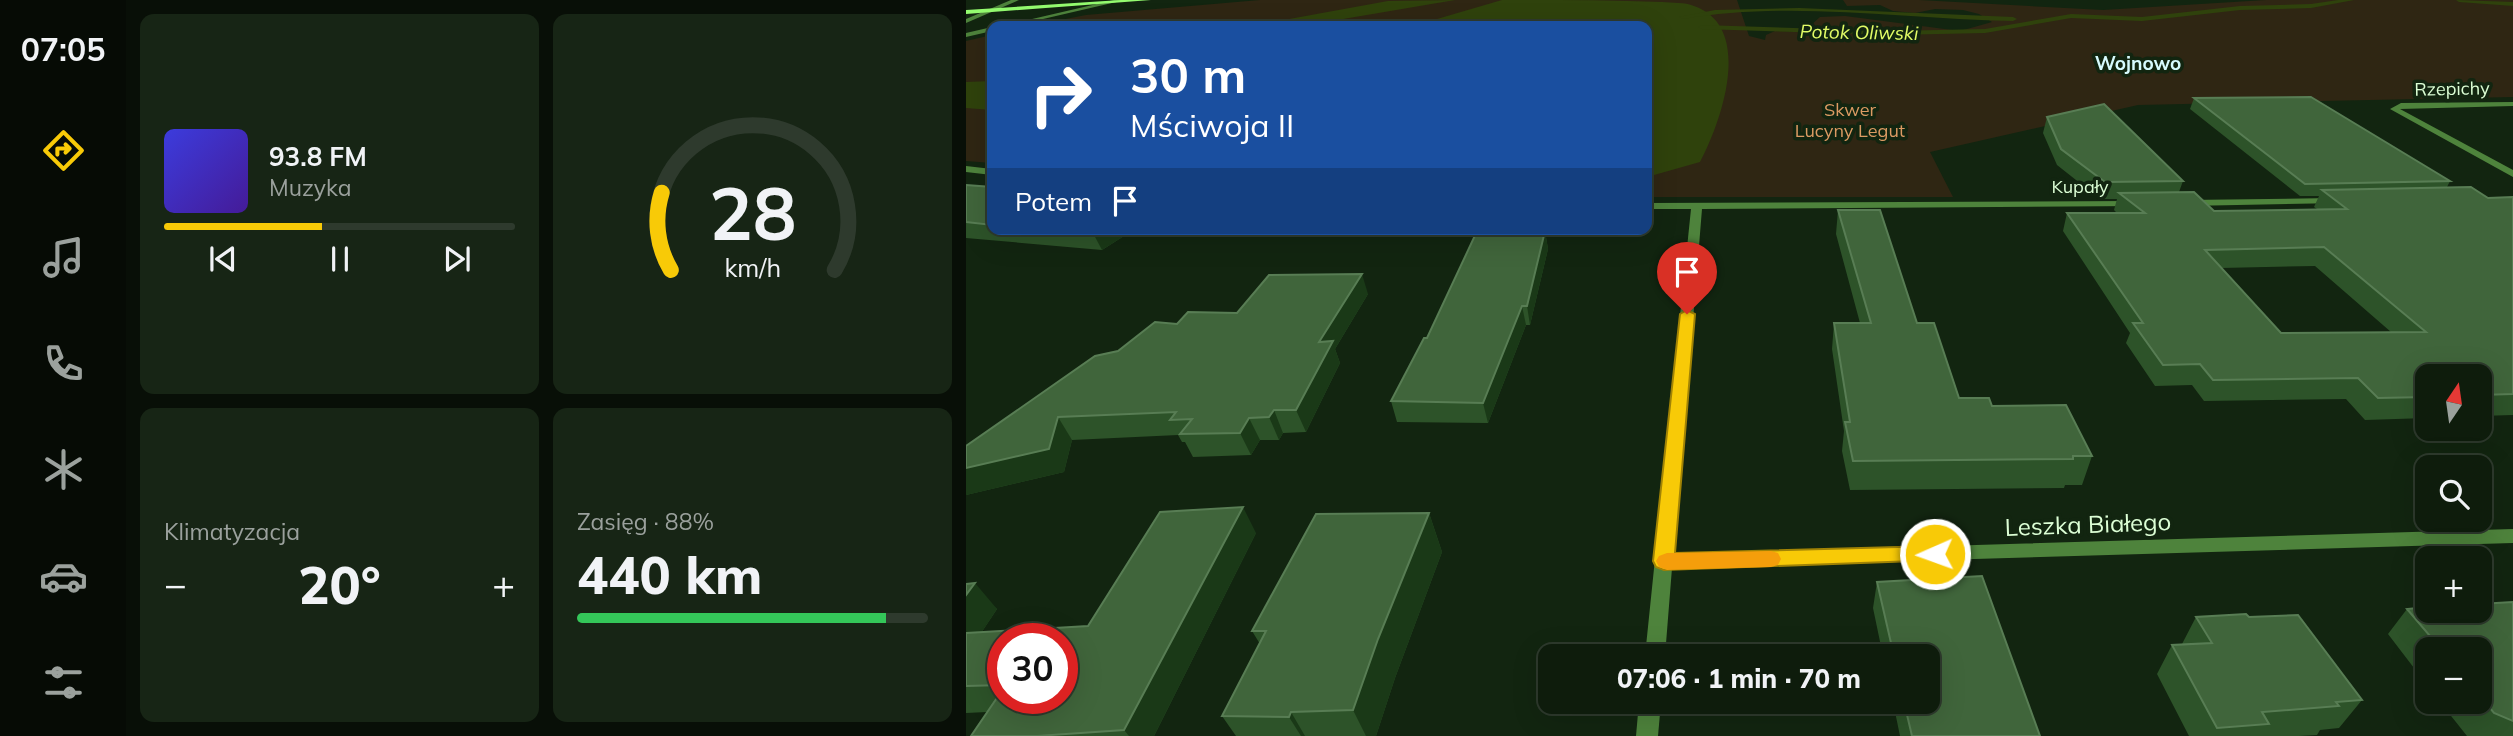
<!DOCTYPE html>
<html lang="pl">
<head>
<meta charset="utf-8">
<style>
  :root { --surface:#0e1c0c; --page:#172515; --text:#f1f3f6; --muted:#9ba19d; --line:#2e3a2d; --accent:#f8ca07 }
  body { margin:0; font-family:Mulish,sans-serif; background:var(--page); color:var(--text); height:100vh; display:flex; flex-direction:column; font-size:26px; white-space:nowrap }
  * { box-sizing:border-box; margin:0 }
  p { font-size:23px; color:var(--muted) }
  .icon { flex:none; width:38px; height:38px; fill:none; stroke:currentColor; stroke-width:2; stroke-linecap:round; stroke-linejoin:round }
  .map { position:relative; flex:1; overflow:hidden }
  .panel { display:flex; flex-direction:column; gap:14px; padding:14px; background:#080f07; width:840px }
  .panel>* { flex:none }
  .hud { position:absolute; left:21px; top:21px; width:665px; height:214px; border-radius:14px; box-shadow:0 7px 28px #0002,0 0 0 2px var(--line); background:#1a4fa0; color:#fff; overflow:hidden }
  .needle { width:46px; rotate:13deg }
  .tools { position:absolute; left:1449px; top:364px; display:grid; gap:14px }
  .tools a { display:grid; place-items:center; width:77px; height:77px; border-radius:14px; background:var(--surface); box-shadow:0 7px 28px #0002,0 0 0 2px var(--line); font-size:35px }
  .speed { position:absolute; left:21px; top:623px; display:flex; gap:14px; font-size:35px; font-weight:700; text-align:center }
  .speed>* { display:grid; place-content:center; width:91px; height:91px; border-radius:50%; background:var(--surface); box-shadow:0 7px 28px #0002,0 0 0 2px var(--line); line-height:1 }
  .speed .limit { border:10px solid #d22; background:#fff; color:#111 }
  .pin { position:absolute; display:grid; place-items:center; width:60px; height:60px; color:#fff; margin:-72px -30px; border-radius:50% 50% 50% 0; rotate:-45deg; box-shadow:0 0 7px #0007 }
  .pin .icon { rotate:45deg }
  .me { position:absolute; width:77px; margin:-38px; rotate:268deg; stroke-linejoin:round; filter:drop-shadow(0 0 5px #0008) }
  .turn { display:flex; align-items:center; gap:24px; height:147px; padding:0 28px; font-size:32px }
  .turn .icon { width:91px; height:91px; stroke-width:2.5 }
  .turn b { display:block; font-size:49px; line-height:60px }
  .then { display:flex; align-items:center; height:66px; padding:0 28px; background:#0003; gap:14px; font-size:26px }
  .big { font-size:52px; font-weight:800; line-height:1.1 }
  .panel .widget { flex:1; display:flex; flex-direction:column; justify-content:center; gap:10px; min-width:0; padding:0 24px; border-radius:14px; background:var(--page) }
  .panel .dial { align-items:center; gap:0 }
  .dial svg { height:182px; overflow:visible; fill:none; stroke:var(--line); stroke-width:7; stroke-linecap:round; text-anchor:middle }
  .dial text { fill:var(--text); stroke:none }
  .song { display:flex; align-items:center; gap:21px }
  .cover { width:84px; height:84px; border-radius:10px; background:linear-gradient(135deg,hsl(240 70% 55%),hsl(260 70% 35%)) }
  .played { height:7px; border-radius:4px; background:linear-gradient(90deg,var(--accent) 45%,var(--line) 45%) }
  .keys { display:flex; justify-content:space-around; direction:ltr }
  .heat { display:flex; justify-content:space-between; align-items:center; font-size:38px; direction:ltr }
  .charge { height:10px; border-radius:5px; background:linear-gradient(90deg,#34c759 88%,var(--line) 0) }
  .panel .tiles { flex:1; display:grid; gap:14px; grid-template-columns:repeat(2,1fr) }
  .trip { position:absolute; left:572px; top:644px; width:402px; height:70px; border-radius:14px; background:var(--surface); box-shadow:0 7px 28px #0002,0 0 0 2px var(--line); font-weight:800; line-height:70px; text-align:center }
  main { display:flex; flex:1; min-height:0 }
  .tabs { display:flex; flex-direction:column; width:126px; justify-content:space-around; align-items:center; background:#060b05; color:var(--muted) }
  .tabs .icon { width:49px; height:49px }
  .tabs .selected { color:var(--accent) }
  .tabs b { font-size:32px; color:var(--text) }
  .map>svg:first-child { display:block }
</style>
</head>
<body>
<main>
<nav class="tabs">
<b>07:05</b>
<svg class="icon selected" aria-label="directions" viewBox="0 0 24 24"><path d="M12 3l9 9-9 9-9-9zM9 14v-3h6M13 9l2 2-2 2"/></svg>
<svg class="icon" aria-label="music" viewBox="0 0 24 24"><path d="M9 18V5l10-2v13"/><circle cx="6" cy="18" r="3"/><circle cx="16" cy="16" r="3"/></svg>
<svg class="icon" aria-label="phone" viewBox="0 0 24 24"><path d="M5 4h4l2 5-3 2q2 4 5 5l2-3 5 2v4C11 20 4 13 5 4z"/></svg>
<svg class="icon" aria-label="climate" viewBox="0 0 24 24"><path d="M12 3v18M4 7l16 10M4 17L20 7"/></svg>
<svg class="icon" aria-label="car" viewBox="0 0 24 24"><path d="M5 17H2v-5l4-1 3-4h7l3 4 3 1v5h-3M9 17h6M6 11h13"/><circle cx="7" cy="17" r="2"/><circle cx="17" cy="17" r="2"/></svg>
<svg class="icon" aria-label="filters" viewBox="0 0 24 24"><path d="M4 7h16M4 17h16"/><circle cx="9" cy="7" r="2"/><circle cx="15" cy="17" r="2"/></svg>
</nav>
<section class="panel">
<div class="tiles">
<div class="widget">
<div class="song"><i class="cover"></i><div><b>93.8 FM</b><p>Muzyka</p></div></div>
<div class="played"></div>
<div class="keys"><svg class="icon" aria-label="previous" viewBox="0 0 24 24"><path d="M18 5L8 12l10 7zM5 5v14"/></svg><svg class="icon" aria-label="pause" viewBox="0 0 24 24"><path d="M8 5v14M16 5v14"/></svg><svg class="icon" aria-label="next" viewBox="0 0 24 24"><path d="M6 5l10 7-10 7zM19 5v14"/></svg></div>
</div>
<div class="widget dial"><svg viewBox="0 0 100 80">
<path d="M14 69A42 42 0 1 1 86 69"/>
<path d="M14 69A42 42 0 0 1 10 35" stroke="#f8ca07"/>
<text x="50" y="56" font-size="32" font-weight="700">28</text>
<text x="50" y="72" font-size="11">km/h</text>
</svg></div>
<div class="widget"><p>Klimatyzacja</p>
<div class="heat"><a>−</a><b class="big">20°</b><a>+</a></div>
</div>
<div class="widget"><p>Zasięg · 88%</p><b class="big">440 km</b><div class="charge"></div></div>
</div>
</section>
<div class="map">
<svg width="1547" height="736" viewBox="0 0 1547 736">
  <rect width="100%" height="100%" fill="#122510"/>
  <!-- green -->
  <g fill="#2f2613">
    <path d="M294,0H771L783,36L799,40L800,35L809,31L843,32L844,26L854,17L879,16L994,31L1026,22L1013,14L997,10L969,9L949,13L927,11L914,5L881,6L877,0H953L1137,10L1300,0H1547V97L1172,105L964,152L987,197H681V26H64L120,15Z"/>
    <path d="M26,35V163L0,161V41Z"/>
  </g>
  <!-- water -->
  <g fill="#2f420c">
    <path d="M489,0L336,26H285L422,1Z"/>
    <path d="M536,0C589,0 643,0 696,2C706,3 719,2 728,6C789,27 755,123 734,162L681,177V26H447Z"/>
    <path d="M26,81V110L0,108V82Z"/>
  </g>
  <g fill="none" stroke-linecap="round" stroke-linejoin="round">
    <!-- stream -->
    <g fill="#2f420c" fill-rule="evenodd">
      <path d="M1372,0H1388L1345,8L1274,10L1176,21L1105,18L1019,33L926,35L736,29L732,27L736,25L926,31L1019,29L1105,14L1176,17L1274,6L1345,4Z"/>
      <path d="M1490,0L1547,2V6L1493,2Z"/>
      <path d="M833,8L1047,17L1051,19L1047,21C942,19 820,0 717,19L713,17L749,10Z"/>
    </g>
    <!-- street -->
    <g fill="#4e833c" fill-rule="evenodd">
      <path d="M45,0H53L0,23V19Z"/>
      <path d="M148,0H159L47,26H36Z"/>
      <path d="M26,27V31L0,37V33Z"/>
      <path d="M1547,102V106L1434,109L1547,170V177L1424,109L1435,103Z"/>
      <path d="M0,166L26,169V175L0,172Z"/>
      <path d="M1369,198L1373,199V203L1221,206L1216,203L1221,200Z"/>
      <path d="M1166,201L1170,202V206L736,209L708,554L1547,529V543L706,568L699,656H679L725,209H681V203Z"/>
      <path d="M673,702H695L692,736H670Z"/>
    </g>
    <!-- secondary -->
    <path fill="#94fb6f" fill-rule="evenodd" d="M155,0H185L0,14V10Z"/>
  </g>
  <!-- wall -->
  <g fill="#2d5329" fill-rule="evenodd">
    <path d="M1228,98L1484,181L1481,187L1522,198L1547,197V415L1514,416V376H1461V418L1399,420L1380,399L1238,401L1226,385L1189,386L1160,343L1164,333L1097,231L1101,213H1151L1148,210L1151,199H1134L1091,165L1077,133L1081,117L1217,181L1213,192L1248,211L1351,209L1348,207L1353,196H1334L1224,109ZM1349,266L1425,332L1315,333L1255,268Z"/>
    <path d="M0,185L26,187V229H169L136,250L0,238Z"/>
    <path d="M872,210L951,323L993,398L1026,406L1126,456L1116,485H1099L1098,488L884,490L876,451L878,431L866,349L868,323H894L870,234Z"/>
    <path d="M579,231L582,249L564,325H560L522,423L431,422L425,401L461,338Z"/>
    <path d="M402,294L369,349L374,363L340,432L317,433L313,440H294L285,455L227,457L219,442H216L212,435L106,440L98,472L0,495L152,351L211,324L271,313Z"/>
    <path d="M463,513L476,552L429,678L410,736H270L256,716L294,644L286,631Z"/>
    <path d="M290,533L188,736H5L21,712L0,713V584L31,609L15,633L122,626ZM37,639L96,698H37Z"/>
    <path d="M911,582L1074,736H934L927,702H962V656H917L907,608Z"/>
    <path d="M1547,602V736H1501L1474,702H1514V649H1461V685L1422,634L1441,609Z"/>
    <path d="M1230,617H1283L1396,700L1373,728L1354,730L1351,735L1333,736H1223L1191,674L1206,645L1216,644Z"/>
  </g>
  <!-- shaded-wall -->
  <g fill="#1a3917">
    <path d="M133,229H169L136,250L127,233Z"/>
    <path d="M579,231L582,249L564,325L561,306Z"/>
    <path d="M396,274L402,294L369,349L374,363L340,432L330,410L353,342Z"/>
    <path d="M556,306L560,325L522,423L517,403Z"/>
    <path d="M308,410L317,433L313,440L303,417Z"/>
    <path d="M92,417L106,440L98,472L0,495V468Z"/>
    <path d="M283,418L294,440L285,455L274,433Z"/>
    <path d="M277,507L290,533L188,736H163L158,730Z"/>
    <path d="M463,513L476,552L429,678L410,736H400L387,710L412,639Z"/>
    <path d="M9,583L31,609L0,656V595Z"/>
    <path d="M325,712L339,736H335L323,717Z"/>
  </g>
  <!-- building -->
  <g fill="#40653b" stroke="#587d54" stroke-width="2" fill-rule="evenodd">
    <path d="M1345,97L1484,181L1339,184L1228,98Z"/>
    <path d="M1138,104L1217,181L1139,182L1095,149L1081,117Z"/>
    <path d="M0,185L26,187V225L0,222Z"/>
    <path d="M1505,187L1522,198L1547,197V394L1514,395V376H1461V397L1412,398L1392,378L1247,380L1234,364L1197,365L1167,323H1177L1101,213H1179L1153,193L1228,192L1248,211L1381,209L1356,190ZM1358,247L1460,332L1315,333L1239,250Z"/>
    <path d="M872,210H914L951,323H968L993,398H1023L1026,406L1100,405L1126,456H1107V459L887,461L879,422H884L868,323H905Z"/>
    <path d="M85,229H133L127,233Z"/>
    <path d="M512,229H555L579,231L561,306H556L517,403L425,401L458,338H461Z"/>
    <path d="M396,274L353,342L367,341L330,410H308L303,417L283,418L274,433L214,434L226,419L204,420L210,412L92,417L83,449L0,468V446L129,356L152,351L189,322L211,324L222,312L271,313L303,275Z"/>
    <path d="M277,507L158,730L71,736H5L37,689V698H96V639H37V685L0,686V633L122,626L194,512Z"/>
    <path d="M463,513L412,639L387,710L325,712L323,717L256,716L300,631H286L350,514Z"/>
    <path d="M1016,576L1074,736H946L938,702H962V656H928L911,582Z"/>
    <path d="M9,583L0,595V584Z"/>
    <path d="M1547,602V721L1528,713L1514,696V649H1475L1441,609L1461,607V611H1514V604Z"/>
    <path d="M1280,614L1283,617L1332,615L1396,700L1370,702L1373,706L1296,712L1303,724L1251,728L1206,645L1246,643L1230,617Z"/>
  </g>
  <!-- route -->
  <path fill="#f8ca07" stroke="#a18305" stroke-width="2" d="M721,310L729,314L709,553L969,546L977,548L980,554L977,560L698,570L690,567L687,561L714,314Z"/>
  <!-- slow -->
  <path fill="#f59e0b" d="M805,551L812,553L815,559L812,565L805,567L701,570L693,567L690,561L693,556L701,553Z"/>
  <g text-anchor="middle" stroke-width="7" stroke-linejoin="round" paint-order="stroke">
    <!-- far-street labels -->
    <g font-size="18" fill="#dcfed5" stroke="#122510">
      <text transform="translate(1486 89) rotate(-1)" y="6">Rzepichy</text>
      <text x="1114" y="193">Kupały</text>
    </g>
    <!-- far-park labels -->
    <g font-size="18" fill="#dc9b63" stroke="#122510">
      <text x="884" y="116">Skwer<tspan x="884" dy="21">Lucyny Legut</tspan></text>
    </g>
    <!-- far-water labels -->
    <g font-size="19" font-style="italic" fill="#e1fb66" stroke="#122510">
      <text transform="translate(893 32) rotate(1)" y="7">Potok Oliwski</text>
    </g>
    <!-- far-neighbourhood labels -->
    <g font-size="19" font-weight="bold" fill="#d7fbfe" stroke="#122510">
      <text x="1172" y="70">Wojnowo</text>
    </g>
    <!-- near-street labels -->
    <g font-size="24" fill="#dcfed5" stroke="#122510">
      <text transform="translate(1122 525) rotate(-2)" y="8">Leszka Białego</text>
    </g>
  </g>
</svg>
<div class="tools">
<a><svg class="needle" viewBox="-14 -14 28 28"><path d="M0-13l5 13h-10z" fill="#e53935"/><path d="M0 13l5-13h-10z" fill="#9ba19d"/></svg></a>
<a><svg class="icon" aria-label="search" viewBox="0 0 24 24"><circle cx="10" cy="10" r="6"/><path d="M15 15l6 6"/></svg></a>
<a>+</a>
<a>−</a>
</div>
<div class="speed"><div class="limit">30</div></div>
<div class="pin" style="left:721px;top:314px;background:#d93025"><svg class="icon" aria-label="arrive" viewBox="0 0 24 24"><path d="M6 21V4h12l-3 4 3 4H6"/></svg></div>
<svg class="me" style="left:969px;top:554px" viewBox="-20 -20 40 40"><circle r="17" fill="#f8ca07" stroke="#fff" stroke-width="3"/><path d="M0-11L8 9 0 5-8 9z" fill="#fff"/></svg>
<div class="trip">07:06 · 1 min · 70 m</div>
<div class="hud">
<div class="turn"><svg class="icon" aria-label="right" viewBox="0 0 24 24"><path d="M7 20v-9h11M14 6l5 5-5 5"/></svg><div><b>30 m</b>Mściwoja II</div></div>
<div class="then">Potem<svg class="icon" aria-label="arrive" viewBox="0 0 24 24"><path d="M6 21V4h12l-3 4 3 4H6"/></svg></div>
</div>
</div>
</main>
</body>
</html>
